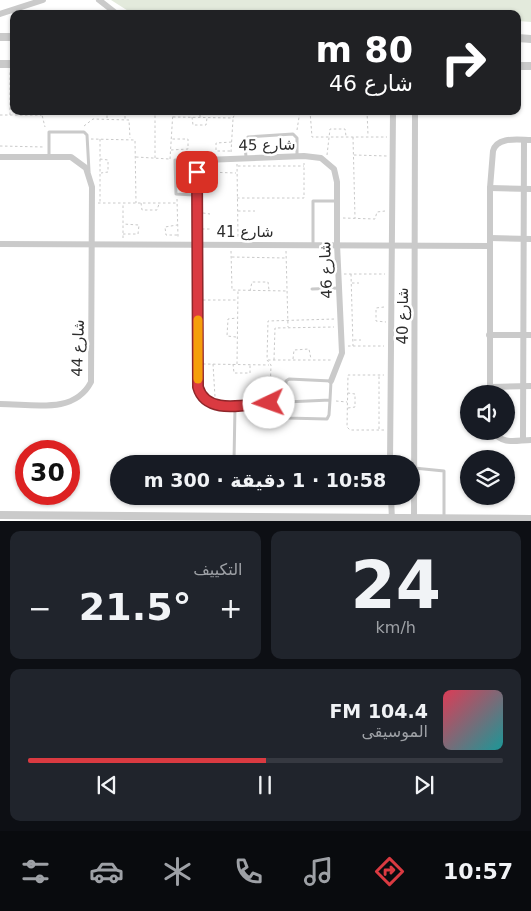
<!DOCTYPE html>
<html lang="ar">
<head>
<meta charset="utf-8">
<style>
  :root { --surface:#171b24; --page:#20242c; --text:#f1f3f6; --muted:#9ea1a6; --line:#363941; --accent:#da3a41 }
  body { margin:0; font-family:"DejaVu Sans",Cairo,sans-serif; background:var(--page); color:var(--text); direction:rtl; height:100vh; display:flex; flex-direction:column; font-size:19px; white-space:nowrap }
  * { box-sizing:border-box; margin:0 }
  p { font-size:16px; color:var(--muted) }
  .icon { flex:none; width:28px; height:28px; fill:none; stroke:currentColor; stroke-width:2; stroke-linecap:round; stroke-linejoin:round }
  .map { position:relative; height:521px; overflow:hidden; direction:ltr }
  .side { display:flex; flex-direction:column; gap:10px; padding:10px; background:#0d0f14; flex:1 }
  .side>* { flex:none }
  .top-card { position:absolute; left:10px; top:10px; width:511px; height:105px; border-radius:10px; box-shadow:0 1px 4px #0004; direction:rtl; background:#202124; color:#fff; overflow:hidden }
  .fabs { position:absolute; left:460px; top:385px; display:grid; gap:10px }
  .fabs a { display:grid; place-items:center; width:55px; height:55px; border-radius:50%; background:var(--surface); box-shadow:0 1px 4px #0004; font-size:25px }
  .speed { position:absolute; left:15px; top:440px; display:flex; gap:10px; font-size:25px; font-weight:700; text-align:center }
  .speed>* { display:grid; place-content:center; width:65px; height:65px; border-radius:50%; background:var(--surface); box-shadow:0 1px 4px #0004; line-height:1 }
  .speed .limit { border:8px solid #d22; background:#fff; color:#111 }
  .pin { position:absolute; display:grid; place-items:center; width:42px; height:42px; color:#fff; margin:-21px; border-radius:10px; box-shadow:0 2px 8px #0006 }
  .me { position:absolute; width:55px; margin:-28px; rotate:267deg; stroke-linejoin:round; filter:drop-shadow(0 0 4px #0008) }
  .turn { display:flex; align-items:center; gap:18px; height:105px; padding:0 25px; font-size:22px }
  .turn .icon { width:65px; height:65px; stroke-width:2.5 }
  .turn b { display:block; font-size:35px; line-height:42px }
  .big { font-size:38px; font-weight:800; line-height:1.1 }
  .side .tile { flex:1; display:flex; flex-direction:column; justify-content:center; gap:8px; min-width:0; padding:0 18px; border-radius:10px; background:var(--page) }
  .side .dial { align-items:center; gap:0 }
  .dial b { font-size:65px; line-height:1 }
  .song { display:flex; align-items:center; gap:15px }
  .cover { width:60px; height:60px; border-radius:8px; background:linear-gradient(135deg,hsl(350 70% 55%),hsl(180 70% 35%)) }
  .played { height:5px; border-radius:2px; background:linear-gradient(90deg,var(--accent) 50%,var(--line) 50%) }
  .keys { display:flex; justify-content:space-around; direction:ltr }
  .heat { display:flex; justify-content:space-between; align-items:center; font-size:28px; direction:ltr }
  .side .tiles { flex:1; display:grid; gap:10px; grid-template-columns:1fr 1fr }
  .tile:last-child { grid-column:span 2 }
  .trip { position:absolute; left:110px; top:455px; width:310px; height:50px; border-radius:25px; background:var(--surface); box-shadow:0 1px 4px #0004; font-weight:800; line-height:50px; text-align:center; direction:rtl }
  .tabs { display:flex; height:80px; justify-content:space-around; align-items:center; background:#090b0e; color:var(--muted) }
  .tabs .icon { width:35px; height:35px }
  .tabs .current { color:var(--accent) }
  .tabs b { font-size:22px; color:var(--text) }
  .map>svg:first-child { display:block }
</style>
</head>
<body>
<div class="map">
<svg width="531" height="521" viewBox="0 0 531 521">
  <rect width="100%" height="100%" fill="#fff"/>
  <!-- green -->
  <path fill="#e3eadc" d="M111,0H531V22L518,21V14H133Z"/>
  <g fill="none" stroke-linecap="round" stroke-linejoin="round">
    <!-- path -->
    <g stroke="#cacaca" stroke-width="1" stroke-dasharray="2.5 2.5" stroke-linecap="butt">
      <path d="M41,111L45,127"/>
      <path d="M125,111V119"/>
      <path d="M310,111L312,137H387"/>
      <path d="M351,111L353,114H366"/>
      <path d="M367,111L368,135"/>
      <path d="M311,113H323L324,111"/>
      <path d="M236,114H300"/>
      <path d="M0,115H41L48,111"/>
      <path d="M10,115V71"/>
      <path d="M173,117L233,118L236,111"/>
      <path d="M192,117L193,125H206L207,118"/>
      <path d="M200,117V111"/>
      <path d="M107,118V111"/>
      <path d="M84,126L93,119L129,120L130,138"/>
      <path d="M297,130L300,111"/>
      <path d="M353,137L355,218"/>
      <path d="M91,139L135,140L136,203"/>
      <path d="M100,139V202"/>
      <path d="M0,146L44,147"/>
      <path d="M171,150L188,149V139H172"/>
      <path d="M230,151H216V143L232,142"/>
      <path d="M231,152L233,119"/>
      <path d="M327,155L330,129H345L346,136"/>
      <path d="M354,155L387,156"/>
      <path d="M136,157L169,159"/>
      <path d="M155,158V111"/>
      <path d="M100,159L108,160V172L101,173"/>
      <path d="M170,159L173,111"/>
      <path d="M237,164L238,238"/>
      <path d="M238,166H304"/>
      <path d="M205,172L236,173"/>
      <path d="M237,198H304V163"/>
      <path d="M177,199L178,237"/>
      <path d="M98,203H177"/>
      <path d="M141,203L142,210H157L159,204"/>
      <path d="M238,211H255"/>
      <path d="M203,213L210,214"/>
      <path d="M343,218L375,219L377,212L385,211"/>
      <path d="M202,229H211"/>
      <path d="M123,234H138L139,225L123,224"/>
      <path d="M177,235H166L165,227L177,225"/>
      <path d="M123,238V204"/>
      <path d="M231,251L232,290L287,291"/>
      <path d="M286,251L288,327"/>
      <path d="M232,257L285,258"/>
      <path d="M344,274H385"/>
      <path d="M351,274L353,346"/>
      <path d="M352,283H359"/>
      <path d="M250,291L252,282H268L269,290"/>
      <path d="M203,300H237"/>
      <path d="M384,307L376,308V321L386,322"/>
      <path d="M236,337L227,336L228,319L237,318"/>
      <path d="M354,340H361"/>
      <path d="M348,346H384"/>
      <path d="M293,359L294,350L309,349L311,359"/>
      <path d="M268,360H332"/>
      <path d="M274,360L275,328L334,327"/>
      <path d="M203,364L269,365"/>
      <path d="M213,364L215,397"/>
      <path d="M233,364L234,373H250V365"/>
      <path d="M237,364L238,291"/>
      <path d="M270,396L271,365L267,360L268,321L335,319"/>
      <path d="M336,401L347,402"/>
      <path d="M348,408L355,407V394L348,393"/>
      <path d="M379,429V376"/>
      <path d="M384,430H350L347,427L348,375H384"/>
    </g>
    <!-- service -->
    <g stroke="#cacaca" stroke-width="3">
      <path d="M49,157V132H84L87,135L89,171"/>
      <path d="M246,158L245,142L248,137L293,134L297,138V156"/>
      <path d="M195,195L176,194L175,160L204,159"/>
      <path d="M313,244V201H336"/>
      <path d="M312,289L339,288"/>
      <path d="M286,402L330,400L331,381L289,379L286,381L285,416L286,418L327,419L329,415L330,400"/>
      <path d="M234,461L235,407"/>
      <path d="M414,468L444,471V517"/>
    </g>
    <!-- minor -->
    <g stroke="#cacaca" stroke-width="6">
      <path d="M99,0L117,14"/>
      <path d="M0,14L43,0"/>
      <path d="M0,157H71L86,168L92,187L91,382C74,415 32,404 0,404"/>
      <path d="M490,188L531,189"/>
      <path d="M490,238L531,239"/>
      <path d="M0,244L490,246"/>
      <path d="M489,335H531"/>
      <path d="M491,387L531,386"/>
      <path d="M490,394V188L493,151C497,136 519,140 531,140"/>
      <path d="M285,402C269,403 221,409 209,403C202,399 200,394 198,387L196,195L197,172L205,160L304,156L321,158L334,169L337,182V244L342,353L331,381"/>
      <path d="M493,431C503,446 517,440 531,440"/>
      <path d="M523,440L524,140"/>
      <path d="M390,464L393,111"/>
      <path d="M391,496L392,521"/>
      <path d="M414,521L415,111"/>
    </g>
    <!-- tertiary -->
    <g stroke="#cacaca" stroke-width="8">
      <path d="M0,37H14"/>
      <path d="M518,38L531,39"/>
      <path d="M0,64H14"/>
      <path d="M518,66H531"/>
      <path d="M0,515L531,519"/>
    </g>
  </g>
  <g fill="none" stroke-linecap="round" stroke-linejoin="round">
    <defs>
      <path id="route" d="M197,172L198,387C206,416 246,404 269,403"/>
    </defs>
    <!-- route casing -->
    <use href="#route" stroke="#8e262a" stroke-width="12"/>
    <!-- route -->
    <use href="#route" stroke="#da3a41" stroke-width="9"/>
    <!-- slow -->
    <path stroke="#f59e0b" stroke-width="9" d="M198,320V379"/>
  </g>
  <g text-anchor="middle" stroke-width="5" stroke-linejoin="round" paint-order="stroke">
    <!-- street labels -->
    <g font-size="15" fill="#2d2d2d" stroke="#fff">
      <text transform="translate(267 145) rotate(-1)" y="5">شارع 45</text>
      <text x="245" y="237">شارع 41</text>
      <text transform="translate(326 270) rotate(-92)" y="5">شارع 46</text>
      <text transform="translate(403 316) rotate(-90)" y="5">شارع 40</text>
      <text transform="translate(78 348) rotate(-88)" y="5">شارع 44</text>
    </g>
  </g>
</svg>
<div class="fabs">
<a><svg class="icon" aria-label="sound" viewBox="0 0 24 24"><path d="M4 9h4l5-4v14l-5-4H4zM17 9q2 3 0 6"/></svg></a>
<a><svg class="icon" aria-label="layers" viewBox="0 0 24 24"><path d="M12 4l9 5-9 5-9-5zM3 14l9 5 9-5"/></svg></a>
</div>
<div class="speed"><div class="limit">30</div></div>
<div class="pin" style="left:197px;top:172px;background:#d93025"><svg class="icon" aria-label="arrive" viewBox="0 0 24 24"><path d="M6 21V4h12l-3 4 3 4H6"/></svg></div>
<svg class="me" style="left:269px;top:403px" viewBox="-20 -20 40 40"><circle r="19" fill="#fff"/><path d="M0-13L10 11 0 6-10 11z" fill="#da3a41"/></svg>
<div class="trip">10:58 · 1 دقيقة · 300 m</div>
<div class="top-card">
<div class="turn"><svg class="icon" aria-label="right" viewBox="0 0 24 24"><path d="M7 20v-9h11M14 6l5 5-5 5"/></svg><div><b>80 m</b>شارع 46</div></div>
</div>
</div>
<section class="side">
<div class="tiles">
<div class="tile dial"><b>24</b><p>km/h</p></div>
<div class="tile"><p>التكييف</p>
<div class="heat"><a>−</a><b class="big">21.5°</b><a>+</a></div>
</div>
<div class="tile">
<div class="song"><i class="cover"></i><div><b>104.4 FM</b><p>الموسيقى</p></div></div>
<div class="played"></div>
<div class="keys"><svg class="icon" aria-label="previous" viewBox="0 0 24 24"><path d="M18 5L8 12l10 7zM5 5v14"/></svg><svg class="icon" aria-label="pause" viewBox="0 0 24 24"><path d="M8 5v14M16 5v14"/></svg><svg class="icon" aria-label="next" viewBox="0 0 24 24"><path d="M6 5l10 7-10 7zM19 5v14"/></svg></div>
</div>
</div>
</section>
<nav class="tabs">
<b>10:57</b>
<svg class="icon current" aria-label="directions" viewBox="0 0 24 24"><path d="M12 3l9 9-9 9-9-9zM9 14v-3h6M13 9l2 2-2 2"/></svg>
<svg class="icon" aria-label="music" viewBox="0 0 24 24"><path d="M9 18V5l10-2v13"/><circle cx="6" cy="18" r="3"/><circle cx="16" cy="16" r="3"/></svg>
<svg class="icon" aria-label="phone" viewBox="0 0 24 24"><path d="M5 4h4l2 5-3 2q2 4 5 5l2-3 5 2v4C11 20 4 13 5 4z"/></svg>
<svg class="icon" aria-label="climate" viewBox="0 0 24 24"><path d="M12 3v18M4 7l16 10M4 17L20 7"/></svg>
<svg class="icon" aria-label="car" viewBox="0 0 24 24"><path d="M5 17H2v-5l4-1 3-4h7l3 4 3 1v5h-3M9 17h6M6 11h13"/><circle cx="7" cy="17" r="2"/><circle cx="17" cy="17" r="2"/></svg>
<svg class="icon" aria-label="filters" viewBox="0 0 24 24"><path d="M4 7h16M4 17h16"/><circle cx="9" cy="7" r="2"/><circle cx="15" cy="17" r="2"/></svg>
</nav>
</body>
</html>
